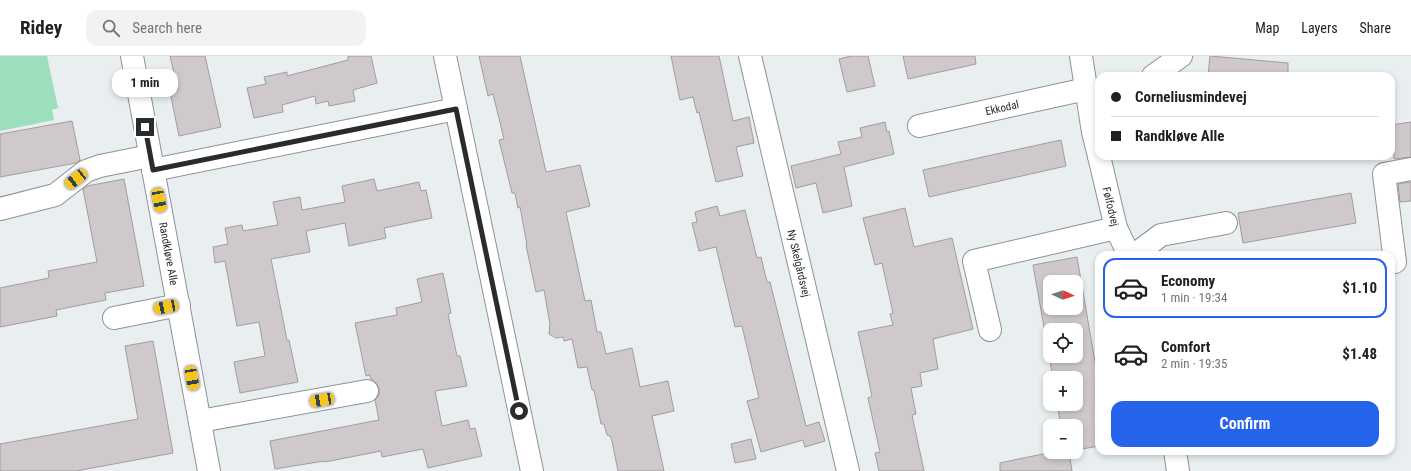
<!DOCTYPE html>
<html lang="en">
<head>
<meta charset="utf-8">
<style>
	:root { --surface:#fff; --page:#f2f2f2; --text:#202124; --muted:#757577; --line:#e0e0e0; --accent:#2563eb }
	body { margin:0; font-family:"Roboto Condensed",sans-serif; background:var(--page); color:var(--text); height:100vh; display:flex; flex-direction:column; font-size:15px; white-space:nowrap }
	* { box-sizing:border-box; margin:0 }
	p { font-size:13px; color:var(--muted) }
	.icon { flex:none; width:22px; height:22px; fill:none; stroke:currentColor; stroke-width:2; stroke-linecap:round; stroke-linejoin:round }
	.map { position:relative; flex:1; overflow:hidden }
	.details { position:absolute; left:1095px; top:195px; width:300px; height:204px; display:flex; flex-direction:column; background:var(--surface); border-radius:12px; box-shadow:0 2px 6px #0003 }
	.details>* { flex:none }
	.top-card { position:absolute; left:1095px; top:16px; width:300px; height:88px; border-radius:12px; box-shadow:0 2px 6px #0003; display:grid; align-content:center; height:88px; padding:0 16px; background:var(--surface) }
	.needle { width:26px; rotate:94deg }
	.buttons { position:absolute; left:1043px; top:219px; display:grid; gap:8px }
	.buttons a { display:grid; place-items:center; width:40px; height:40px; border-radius:8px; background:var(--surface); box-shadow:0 2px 6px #0003; font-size:20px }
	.end { position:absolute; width:18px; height:18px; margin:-9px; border:5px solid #292b2c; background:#fff; box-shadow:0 0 0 2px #fff }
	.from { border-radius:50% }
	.bubble { position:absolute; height:28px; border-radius:12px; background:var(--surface); box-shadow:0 2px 6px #0003; font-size:13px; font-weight:700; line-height:28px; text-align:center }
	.car { position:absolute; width:12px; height:24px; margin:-12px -6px; border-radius:5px; box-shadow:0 0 3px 1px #0007; background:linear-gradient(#f5c518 24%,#345 0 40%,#f5c518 0 76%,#345 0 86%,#f5c518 0) }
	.top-card b { display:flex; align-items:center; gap:14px; height:38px; font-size:15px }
	.top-card b+b { border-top:1px solid var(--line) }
	.top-card i { width:10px; height:10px; background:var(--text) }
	ul { padding:7px 0 0; list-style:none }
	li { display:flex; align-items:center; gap:12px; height:60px; margin:0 8px 6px; padding:0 8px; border:2px solid transparent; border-radius:12px }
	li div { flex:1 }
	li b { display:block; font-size:15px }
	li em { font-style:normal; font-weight:700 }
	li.on { border-color:var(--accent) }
	li>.icon { width:36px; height:36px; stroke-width:1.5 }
	.button { display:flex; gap:8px; margin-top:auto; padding:8px 16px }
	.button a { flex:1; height:46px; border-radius:12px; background:var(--accent); color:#fff; font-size:16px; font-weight:700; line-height:46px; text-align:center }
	header { display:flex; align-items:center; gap:24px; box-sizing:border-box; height:56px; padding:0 20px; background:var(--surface); border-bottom:1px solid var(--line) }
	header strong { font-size:19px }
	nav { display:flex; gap:22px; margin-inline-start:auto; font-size:14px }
	.search { width:280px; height:36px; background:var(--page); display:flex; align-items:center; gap:10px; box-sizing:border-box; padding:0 14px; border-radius:12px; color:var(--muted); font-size:15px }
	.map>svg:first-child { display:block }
	.green { fill:#9ddfbd }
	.building { fill:#cfc9cb; stroke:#a29c9e; fill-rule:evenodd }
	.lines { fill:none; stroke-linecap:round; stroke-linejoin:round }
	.minor-casing { stroke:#8e9296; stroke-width:24 }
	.minor { stroke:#fff; stroke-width:22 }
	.route { stroke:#292b2c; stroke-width:5 }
	.labels { text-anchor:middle; stroke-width:3.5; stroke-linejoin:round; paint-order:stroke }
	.street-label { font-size:11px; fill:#292b2c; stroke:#e9eef1 }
</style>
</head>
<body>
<header>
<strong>Ridey</strong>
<div class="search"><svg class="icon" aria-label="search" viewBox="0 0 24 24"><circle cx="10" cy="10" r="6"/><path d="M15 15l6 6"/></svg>Search here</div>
<nav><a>Map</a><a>Layers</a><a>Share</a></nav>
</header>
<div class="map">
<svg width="1411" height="415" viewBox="0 0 1411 415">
	<rect width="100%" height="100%" fill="#e9eef1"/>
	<path class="green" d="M0 0H47L58 52 52 54 54 64 0 75Z"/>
	<path class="building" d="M170 0H205L221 71 179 80 170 36 178 34Z
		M348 0H371L377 27 353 34 355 45 329 50 328 45 316 48 315 40 282 49 283 56 254 62 247 32 266 28 264 21 287 16V20L348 4Z
		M479 0H520L546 116 580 109 590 150 566 156 585 245 591 244 597 276H601L606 298 632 292 640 331 668 325 674 355 652 360 664 415H618L612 385 610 380 607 379 604 368H601L594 334H592L587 311 578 312 572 283 564 285 563 281 556 282 549 278 550 268 544 234 536 236 526 189H527L520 151 518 152 515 137H512L499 84 504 83 494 42 493 38 488 40Z
		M671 0H719L733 65 749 61 754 87 736 91 743 120 716 126 699 56 697 57 693 41 680 44Z
		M851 0H868L875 30 847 36 839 3Z
		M903 0H975L976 8 908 23Z
		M1210 0 1288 7V20H1208Z
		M72 65 80 104 76 107 0 121V78Z
		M885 66 887 76 889 75 894 98 844 111 852 150 823 157 816 127 796 132 791 110 841 98 838 86 862 81 860 72Z
		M1411 66V101L1394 103V98L1391 99V69Z
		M1061 84 1066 110 929 141 923 114Z
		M124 123 144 230 105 237 106 244 56 254 57 260 0 271V232L49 222 48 215 97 206 83 133 87 130Z
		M374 123 377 135 419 126 421 135 426 134 432 162 384 172 386 182 349 190 345 167 306 175 310 196 271 203 287 284H289L298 326 240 337 234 306 265 300 259 266 237 270 225 205 215 207 213 191 228 188 225 172 242 169 243 175 278 169 273 146 300 141 302 154 345 146 342 130Z
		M1411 126V145L1400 146 1398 128Z
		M1351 137 1356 167 1243 187 1238 157Z
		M717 150 720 160 745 154 757 202 761 201 767 226H770L806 370 819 366 825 385 805 391 803 384 761 396 747 345 759 342 742 270 735 271 716 191 699 195 692 167 697 166 695 156Z
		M905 152 914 191 952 182 973 273 933 283 938 313 920 317 922 330 911 332 916 358 912 359 924 415H879L875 397 880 396 868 342 872 340 858 276 893 269 890 258 893 257 882 207 875 209 863 162Z
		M1077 201 1099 329V390L1076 394V370H1061L1057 348H1076V322H1053L1033 209ZM1050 226H1076V252H1050ZM1050 274H1076V300H1050Z
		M443 217 451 257 448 258 457 300H460L467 330 435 335 442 370 468 364 470 373 475 372 482 400 428 412 423 393 382 401 381 395 325 406 324 405 275 413 270 385 379 364 375 344 379 339V332L376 327 371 323 370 319 366 320 355 267 397 259 396 252 422 246 417 223Z
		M153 285 173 397 76 415H0V388L138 363 125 290Z
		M751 383 756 403 735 407 731 388Z
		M1052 396H1069L1072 415H1000V407Z"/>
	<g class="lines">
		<g class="minor-casing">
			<g id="minor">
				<path id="s1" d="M132 0 209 415"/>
				<path d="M445 0 532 415"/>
				<path id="s2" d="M750 0 848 415"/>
				<path d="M1081 0 1093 76 1099 100"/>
				<path d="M1153 20 1181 0"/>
				<path id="s3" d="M919 70 1086 33"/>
				<path id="s4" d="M1099 100 1116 172 1129 199"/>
				<path d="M153 114 456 53"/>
				<path d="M0 153 55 139 86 115 100 110 150 100"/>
				<path d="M1134 199 1161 179 1226 167"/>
				<path d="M1395 206 1384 118 1411 113"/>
				<path d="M114 262 179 249"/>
				<path d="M990 274 974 205 1116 172"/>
				<path d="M200 365 367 335"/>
				<path d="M1175 395 1178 415"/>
			</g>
		</g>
		<use href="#minor" class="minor"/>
	</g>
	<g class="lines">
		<path class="route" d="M145 71 153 114 456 53 519 355"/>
	</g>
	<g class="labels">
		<g class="street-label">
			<text dy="4" stroke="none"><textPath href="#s3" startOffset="85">Ekkodal</textPath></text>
			<text dy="4" stroke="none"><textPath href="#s4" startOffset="52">Følfodvej</textPath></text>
			<text dy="4" stroke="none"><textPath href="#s1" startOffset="201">Randkløve Alle</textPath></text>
			<text dy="4" stroke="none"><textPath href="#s2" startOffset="213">Ny Skelgårdsvej</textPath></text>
		</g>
	</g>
</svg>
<div class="buttons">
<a><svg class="needle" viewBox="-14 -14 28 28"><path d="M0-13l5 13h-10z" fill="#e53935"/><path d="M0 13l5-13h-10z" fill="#757577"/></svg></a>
<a><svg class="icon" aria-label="locate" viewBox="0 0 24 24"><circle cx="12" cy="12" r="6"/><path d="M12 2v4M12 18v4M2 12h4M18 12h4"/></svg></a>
<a>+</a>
<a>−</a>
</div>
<i class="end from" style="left:519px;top:355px"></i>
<i class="end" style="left:145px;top:71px"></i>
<div class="bubble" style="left:112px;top:13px;width:66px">1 min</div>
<i class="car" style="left:76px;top:123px;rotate:232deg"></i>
<i class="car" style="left:159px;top:144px;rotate:169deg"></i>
<i class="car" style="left:166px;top:251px;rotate:259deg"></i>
<i class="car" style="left:192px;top:322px;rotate:170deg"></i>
<i class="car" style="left:322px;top:344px;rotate:260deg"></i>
<div class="top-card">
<b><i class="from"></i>Corneliusmindevej</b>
<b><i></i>Randkløve Alle</b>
</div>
<section class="details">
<ul>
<li class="on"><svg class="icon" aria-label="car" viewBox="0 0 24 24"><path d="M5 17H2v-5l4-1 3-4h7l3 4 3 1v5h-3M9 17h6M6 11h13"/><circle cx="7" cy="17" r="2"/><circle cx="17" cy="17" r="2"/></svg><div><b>Economy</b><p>1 min · 19:34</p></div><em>$1.10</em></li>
<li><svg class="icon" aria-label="car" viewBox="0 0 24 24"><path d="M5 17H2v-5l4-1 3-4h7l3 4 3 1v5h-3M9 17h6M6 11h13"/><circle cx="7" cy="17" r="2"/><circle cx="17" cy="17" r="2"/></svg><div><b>Comfort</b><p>2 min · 19:35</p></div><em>$1.48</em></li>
</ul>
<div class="button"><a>Confirm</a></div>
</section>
</div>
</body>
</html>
